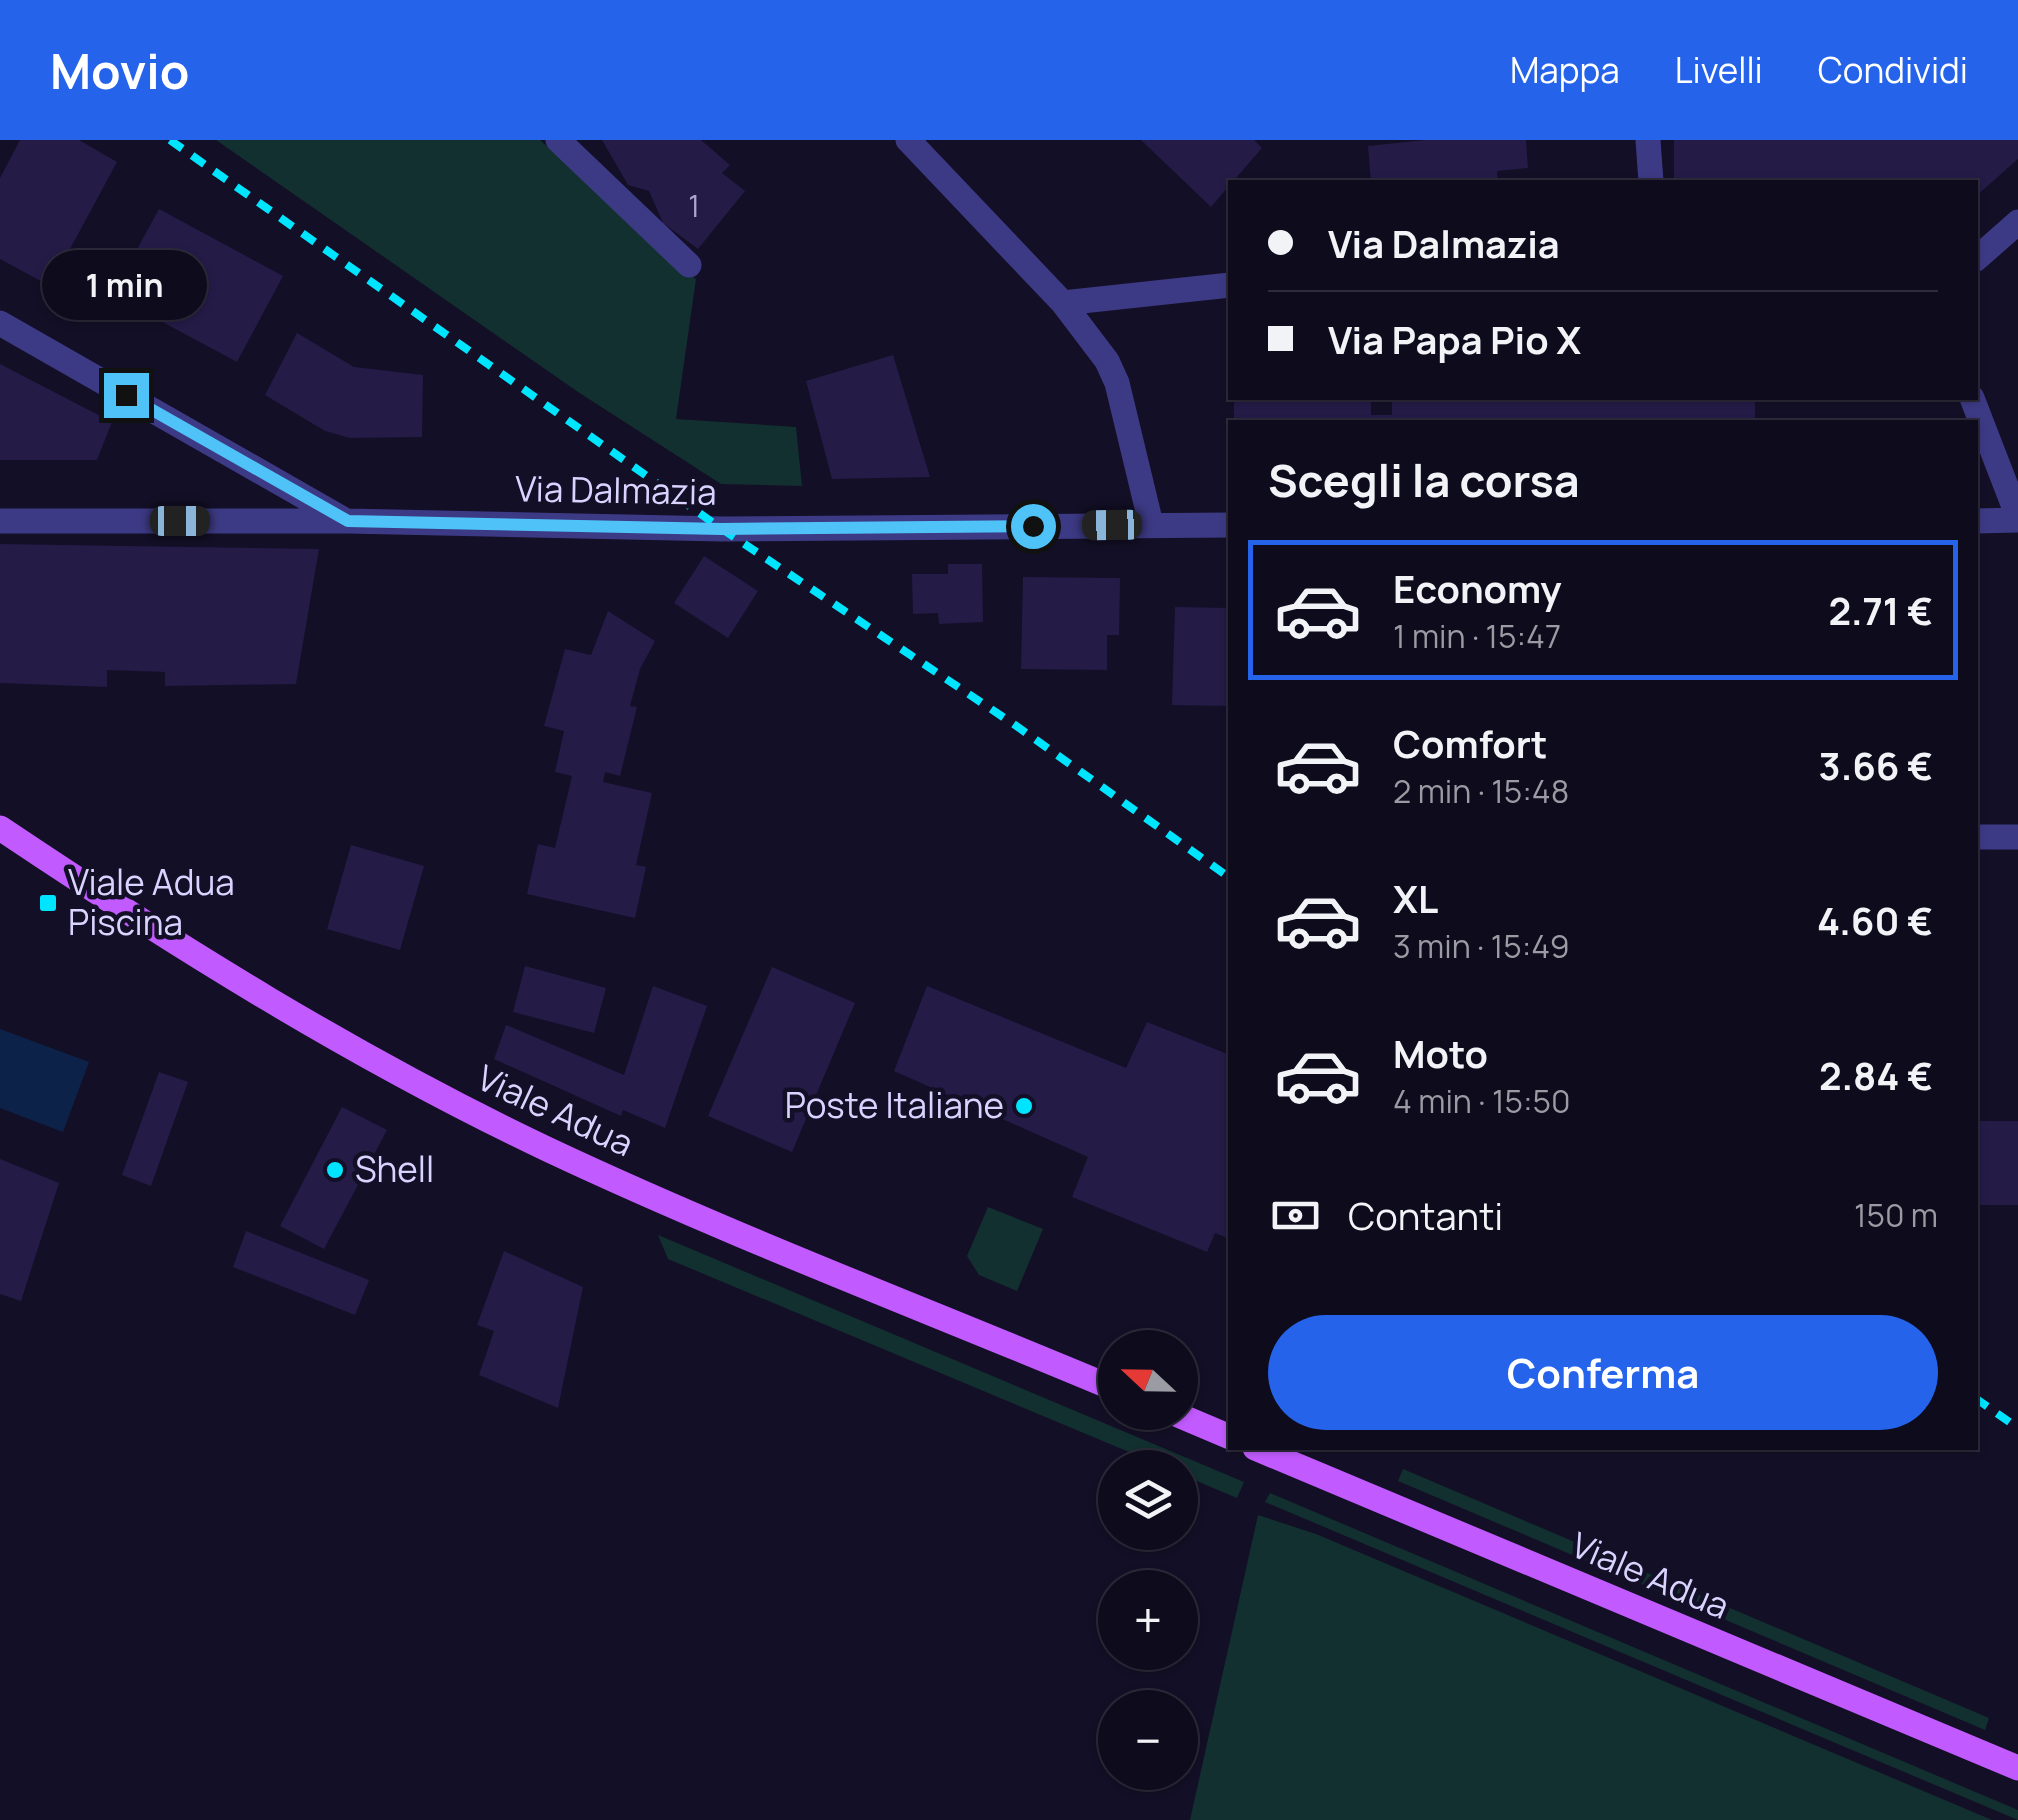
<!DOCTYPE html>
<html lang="it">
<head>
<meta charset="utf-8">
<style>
	:root { --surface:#0e0b1c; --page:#171425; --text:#f1f3f6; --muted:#9b9ba3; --line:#2e2b3b; --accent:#2563eb }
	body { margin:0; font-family:Manrope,sans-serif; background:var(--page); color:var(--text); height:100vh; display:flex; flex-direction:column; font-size:38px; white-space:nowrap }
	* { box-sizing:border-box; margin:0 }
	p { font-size:32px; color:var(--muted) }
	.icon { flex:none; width:55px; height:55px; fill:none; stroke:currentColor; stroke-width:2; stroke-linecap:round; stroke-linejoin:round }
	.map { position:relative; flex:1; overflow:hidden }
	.panel { position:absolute; left:1228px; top:280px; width:750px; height:1030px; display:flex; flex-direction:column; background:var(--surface); border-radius:0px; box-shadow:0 2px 8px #0004,0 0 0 2px var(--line) }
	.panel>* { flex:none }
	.top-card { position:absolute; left:1228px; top:40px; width:750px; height:220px; border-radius:0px; box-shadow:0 2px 8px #0004,0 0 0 2px var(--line); display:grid; align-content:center; height:220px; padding:0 40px; background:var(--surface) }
	.needle { width:65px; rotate:292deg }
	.buttons { position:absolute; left:1098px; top:1190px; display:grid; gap:20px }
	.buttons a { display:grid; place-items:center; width:100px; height:100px; border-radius:50%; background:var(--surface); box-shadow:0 2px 8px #0004,0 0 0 2px var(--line); font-size:50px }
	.end { position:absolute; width:45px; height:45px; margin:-22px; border:12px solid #4fc3f7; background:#111; box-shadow:0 0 0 5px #111 }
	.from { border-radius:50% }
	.bubble { position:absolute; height:70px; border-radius:35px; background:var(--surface); box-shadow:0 2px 8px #0004,0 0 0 2px var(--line); font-size:32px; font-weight:700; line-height:70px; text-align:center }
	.car { position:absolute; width:30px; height:60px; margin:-30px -15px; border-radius:12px; box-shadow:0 0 8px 2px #0007; background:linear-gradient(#222 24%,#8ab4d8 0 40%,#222 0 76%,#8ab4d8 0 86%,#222 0) }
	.top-card b { display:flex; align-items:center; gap:35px; height:95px; font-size:38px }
	.top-card b+b { border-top:2px solid var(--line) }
	.top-card i { width:25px; height:25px; background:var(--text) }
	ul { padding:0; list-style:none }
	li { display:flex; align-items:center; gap:30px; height:140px; margin:0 20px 15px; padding:0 20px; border:5px solid transparent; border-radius:0px }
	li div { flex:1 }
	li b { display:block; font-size:38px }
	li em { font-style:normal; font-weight:700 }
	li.active { border-color:var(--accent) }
	li>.icon { width:90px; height:90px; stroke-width:1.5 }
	h2 { padding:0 40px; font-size:45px; line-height:120px }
	.pay { display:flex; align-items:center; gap:25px; height:110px; padding:0 40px; font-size:38px }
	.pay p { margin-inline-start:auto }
	.cta { display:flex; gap:20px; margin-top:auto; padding:20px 40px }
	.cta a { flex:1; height:115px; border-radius:60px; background:var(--accent); color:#fff; font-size:40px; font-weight:700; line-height:115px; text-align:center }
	header { display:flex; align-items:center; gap:60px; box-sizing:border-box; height:140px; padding:0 50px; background:var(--accent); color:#fff }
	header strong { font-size:48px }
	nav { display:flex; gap:55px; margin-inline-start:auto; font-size:35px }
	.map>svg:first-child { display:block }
	.green { fill:#12302f }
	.water { fill:#0c2248 }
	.building { fill:#241b47 }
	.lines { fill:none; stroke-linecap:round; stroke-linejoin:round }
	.minor { stroke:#3d3a85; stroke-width:25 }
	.major { stroke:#c25bff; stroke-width:25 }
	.rail { stroke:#00e5ff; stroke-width:8; stroke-dasharray:15 12; stroke-linecap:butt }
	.route { stroke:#4fc3f7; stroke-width:12 }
	.poi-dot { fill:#00e5ff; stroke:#130f26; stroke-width:4 }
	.labels { text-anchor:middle; stroke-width:9; stroke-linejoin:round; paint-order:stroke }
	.number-label { font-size:30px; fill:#aca6d1 }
	.street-label { font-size:35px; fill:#d9d4ff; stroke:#130f26 }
	.poi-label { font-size:35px; fill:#d9d4ff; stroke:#130f26; text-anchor:start }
</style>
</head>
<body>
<header>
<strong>Movio</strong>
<nav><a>Mappa</a><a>Livelli</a><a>Condividi</a></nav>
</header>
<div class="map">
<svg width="2018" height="1680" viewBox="0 0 2018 1680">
	<rect width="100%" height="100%" fill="#130f26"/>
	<path class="green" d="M216 0H540L696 139 676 279 796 287 802 346 721 344 578 252Z
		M988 1067 1043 1089 1017 1151 979 1135 967 1116Z
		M658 1095 1244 1342 1237 1358 1180 1334V1328L1165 1327 668 1119Z
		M1403 1329 1989 1578 1985 1590 1398 1341Z
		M1270 1353 2018 1670V1680L1265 1362Z
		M1258 1375 1316 1394 1992 1680H1190Z"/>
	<path class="water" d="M0 889 89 922 63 992 0 968Z"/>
	<path class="building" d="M20 0H79L117 22 50 146 0 119V38Z
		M602 0H701L730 25 722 33 745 51 698 109 663 83 649 51 628 45Z
		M1141 0H1254L1262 8 1211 67Z
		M1425 0H1526L1528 28 1497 31 1498 42H1371L1368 6Z
		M1674 0H2018V19L1975 57V42H1674Z
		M159 69 283 136 237 222 112 155Z
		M297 193 354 227 423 235 422 297 350 298 325 291 265 255Z
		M893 215 930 337 832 339 806 241Z
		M0 224 112 282 97 320H0Z
		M1371 258V275H1392V258H1755V282H1234V259Z
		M0 404 319 409 296 544 165 546V532L107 530V547L0 543Z
		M704 416 758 451 728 498 674 463Z
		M948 424H982L983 482 939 484 938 473 913 474 912 434H948Z
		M1023 437 1120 438 1119 495H1107V530L1021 529Z
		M1175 467 1230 468V566L1172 565Z
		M608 471 655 501 640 529 630 566 637 567 620 636 605 632 603 642 652 653 636 725 646 727 635 778 527 754 538 704 555 708 572 636 555 632 564 591 544 586 565 509 591 515Z
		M351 705 424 726 400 810 327 789Z
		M525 826 606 848 594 893 513 872Z
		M772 827 855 863 792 1012 708 976Z
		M653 846 707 866 665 988 623 970 621 976 494 919 506 885 624 935Z
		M927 846 1126 928 1147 882 1230 915V1099L1215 1093 1207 1112 1072 1057 1088 1017 894 931Z
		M159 932 188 942 151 1046 122 1035Z
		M342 967 387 990 324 1109 280 1086Z
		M1975 981H2018V1065H1975Z
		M0 1019 59 1043 21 1161 0 1154Z
		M246 1091 369 1140 355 1175 233 1127Z
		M504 1111 583 1147 558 1268 479 1235 494 1191 477 1185Z"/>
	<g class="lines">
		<path class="minor" d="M558 0 689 125
			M908 0 1063 163 1230 145
			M1648 0 1651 42
			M1975 120 2018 82
			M1063 163 1107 221 1117 243 1151 384
			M0 183 343 379
			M1972 258 2018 377
			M0 381H348L722 389 1230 385
			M1975 381 2018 380
			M1975 697H2018"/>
		<path class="major" d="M0 688C176 806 357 919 549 1010 734 1097 927 1170 1115 1249
			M1171 1272 1230 1297
			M1255 1308 2018 1628"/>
		<path class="rail" d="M170 0 722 389 1015 585 1230 738
			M1975 1258 2018 1288"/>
	</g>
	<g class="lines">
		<path class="route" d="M126 255 348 381 722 389 1033 386"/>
	</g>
	<g class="poi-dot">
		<rect x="38" y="753" width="20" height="20" rx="5"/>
		<circle cx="1024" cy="966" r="10"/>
		<circle cx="335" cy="1030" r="10"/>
	</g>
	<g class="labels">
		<g class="number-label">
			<text x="694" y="77">1</text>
		</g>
		<g class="street-label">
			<text transform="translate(616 351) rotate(1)" y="12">Via Dalmazia</text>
			<text transform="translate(555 971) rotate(25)" y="12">Viale Adua</text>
			<text transform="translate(1650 1436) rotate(23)" y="12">Viale Adua</text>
		</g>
		<g class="poi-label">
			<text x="68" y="755">Viale Adua<tspan x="68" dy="40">Piscina</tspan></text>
			<text x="1004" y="978" text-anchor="end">Poste Italiane</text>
			<text x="355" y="1042">Shell</text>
		</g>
	</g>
</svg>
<div class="buttons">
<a><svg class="needle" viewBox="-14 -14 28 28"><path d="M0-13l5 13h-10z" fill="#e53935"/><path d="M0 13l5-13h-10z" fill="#9b9ba3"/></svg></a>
<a><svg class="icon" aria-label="layers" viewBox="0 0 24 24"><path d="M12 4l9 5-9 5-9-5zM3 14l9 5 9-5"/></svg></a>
<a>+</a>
<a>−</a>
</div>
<i class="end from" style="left:1033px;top:386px"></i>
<i class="end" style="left:126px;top:255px"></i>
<div class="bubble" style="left:42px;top:110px;width:165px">1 min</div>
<i class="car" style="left:180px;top:381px;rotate:90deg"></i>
<i class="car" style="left:1112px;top:385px;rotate:269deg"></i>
<div class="top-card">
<b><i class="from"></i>Via Dalmazia</b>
<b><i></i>Via Papa Pio X</b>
</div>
<section class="panel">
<h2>Scegli la corsa</h2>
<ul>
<li class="active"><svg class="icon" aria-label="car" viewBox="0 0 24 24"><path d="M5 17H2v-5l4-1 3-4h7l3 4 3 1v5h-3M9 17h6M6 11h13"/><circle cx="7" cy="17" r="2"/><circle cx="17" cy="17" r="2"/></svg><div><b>Economy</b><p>1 min · 15:47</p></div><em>2.71 €</em></li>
<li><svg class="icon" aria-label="car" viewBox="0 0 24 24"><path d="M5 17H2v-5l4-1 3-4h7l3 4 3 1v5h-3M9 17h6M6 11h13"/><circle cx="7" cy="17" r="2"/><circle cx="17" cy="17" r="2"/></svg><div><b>Comfort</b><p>2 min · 15:48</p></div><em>3.66 €</em></li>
<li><svg class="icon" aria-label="car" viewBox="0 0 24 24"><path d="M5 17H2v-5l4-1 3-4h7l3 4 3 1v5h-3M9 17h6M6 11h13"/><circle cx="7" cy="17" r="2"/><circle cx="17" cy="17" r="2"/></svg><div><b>XL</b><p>3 min · 15:49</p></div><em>4.60 €</em></li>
<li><svg class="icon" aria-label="car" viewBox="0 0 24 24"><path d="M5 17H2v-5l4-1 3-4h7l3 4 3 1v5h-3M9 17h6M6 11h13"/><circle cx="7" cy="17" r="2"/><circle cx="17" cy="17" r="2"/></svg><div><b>Moto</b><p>4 min · 15:50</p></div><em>2.84 €</em></li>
</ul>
<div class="pay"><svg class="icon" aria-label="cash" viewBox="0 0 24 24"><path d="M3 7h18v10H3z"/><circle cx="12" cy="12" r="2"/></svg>Contanti<p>150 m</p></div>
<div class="cta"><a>Conferma</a></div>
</section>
</div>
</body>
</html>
